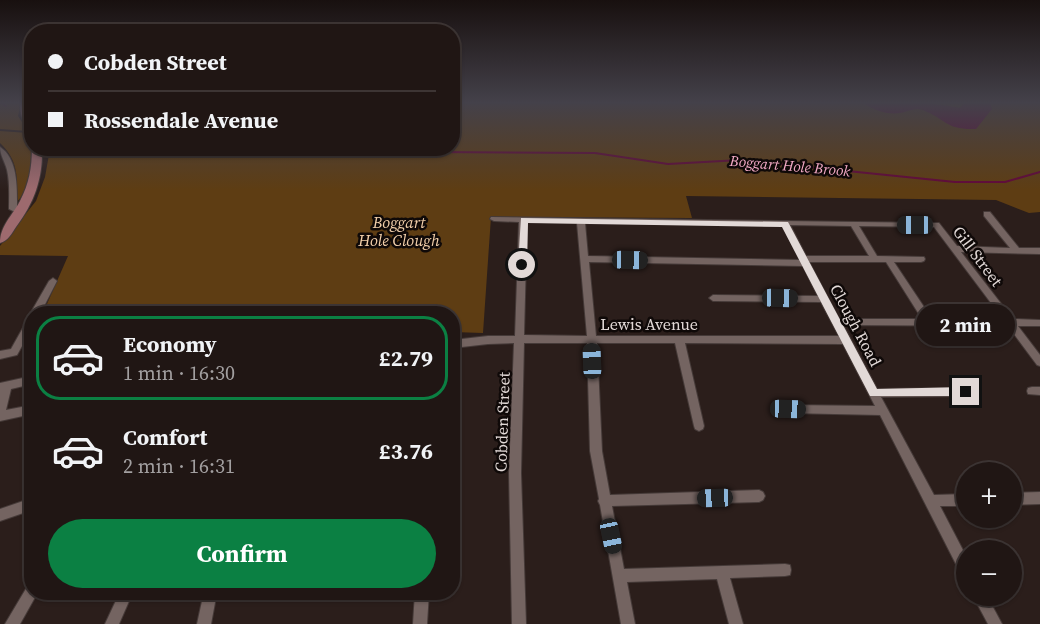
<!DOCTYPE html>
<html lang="en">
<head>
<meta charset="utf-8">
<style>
	:root { --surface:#201614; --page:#2d2322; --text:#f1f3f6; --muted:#a29fa0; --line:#3d3534; --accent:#0b8043 }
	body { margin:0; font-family:"Source Serif 4",serif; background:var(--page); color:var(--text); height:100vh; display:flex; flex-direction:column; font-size:22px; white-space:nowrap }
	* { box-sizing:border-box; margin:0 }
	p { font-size:20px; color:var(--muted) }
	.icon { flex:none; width:33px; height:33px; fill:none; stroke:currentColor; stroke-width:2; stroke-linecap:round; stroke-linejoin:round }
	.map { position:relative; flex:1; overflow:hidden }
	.sheet { position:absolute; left:24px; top:306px; width:436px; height:294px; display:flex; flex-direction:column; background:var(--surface); border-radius:24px; box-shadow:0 2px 4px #0004,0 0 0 2px var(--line) }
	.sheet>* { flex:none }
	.guide { position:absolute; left:24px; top:24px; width:436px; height:132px; border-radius:24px; box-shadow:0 2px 4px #0004,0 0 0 2px var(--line); display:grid; align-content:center; height:132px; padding:0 24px; background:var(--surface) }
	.controls { position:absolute; left:956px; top:462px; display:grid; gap:12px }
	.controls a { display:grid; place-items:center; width:66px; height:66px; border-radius:50%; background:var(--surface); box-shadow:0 2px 4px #0004,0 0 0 2px var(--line); font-size:30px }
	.end { position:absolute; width:27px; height:27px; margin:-14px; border:8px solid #e2d9d7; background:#111; box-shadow:0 0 0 3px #111 }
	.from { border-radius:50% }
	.bubble { position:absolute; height:42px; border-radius:21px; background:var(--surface); box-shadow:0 2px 4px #0004,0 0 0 2px var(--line); font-size:20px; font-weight:700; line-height:42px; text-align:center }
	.car { position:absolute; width:18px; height:36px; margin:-18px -9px; border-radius:8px; box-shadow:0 0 4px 2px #0007; background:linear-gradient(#222 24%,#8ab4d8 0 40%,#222 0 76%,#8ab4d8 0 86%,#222 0) }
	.guide b { display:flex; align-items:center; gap:21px; height:57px; font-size:22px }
	.guide b+b { border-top:2px solid var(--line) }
	.guide i { width:15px; height:15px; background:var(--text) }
	ul { padding:10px 0 0; list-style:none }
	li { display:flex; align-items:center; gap:18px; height:84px; margin:0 12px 9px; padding:0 12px; border:3px solid transparent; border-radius:24px }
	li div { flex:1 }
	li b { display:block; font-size:22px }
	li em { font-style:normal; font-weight:700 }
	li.current { border-color:var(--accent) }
	li>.icon { width:54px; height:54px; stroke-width:1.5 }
	.cta { display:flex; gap:12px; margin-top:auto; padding:12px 24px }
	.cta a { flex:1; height:69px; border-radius:36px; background:var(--accent); color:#fff; font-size:24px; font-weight:700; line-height:69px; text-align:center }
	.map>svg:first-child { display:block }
	.green { fill:#5e3d13 }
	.water { fill:#620939 }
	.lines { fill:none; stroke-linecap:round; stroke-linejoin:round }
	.stream { stroke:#620939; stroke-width:2 }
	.street-casing { stroke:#453a38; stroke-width:2 }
	.primary-casing { stroke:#453a38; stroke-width:2 }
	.street { fill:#746461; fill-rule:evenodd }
	.primary { fill:#9d6a6e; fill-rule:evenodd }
	.route { fill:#e2d9d7 }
	.labels { text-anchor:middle; stroke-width:5; stroke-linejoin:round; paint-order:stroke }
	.far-water-label { font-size:15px; font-style:italic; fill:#f2a9c5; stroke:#0f0908 }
	.park-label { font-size:16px; font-style:italic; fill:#f3d0ab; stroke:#0f0908 }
	.street-label { font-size:16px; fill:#e2d9d7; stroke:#0f0908 }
</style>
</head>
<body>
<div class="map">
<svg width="1040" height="624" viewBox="0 0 1040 624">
	<rect width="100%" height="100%" fill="#2b1e1b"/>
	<path class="green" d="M0 103H21L18 116 28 131 0 129Z
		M453 103H1040V212L1029 213 996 200 686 196 692 218 491 217 483 333 453 332V314L43 313 68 256 0 255V246L36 201 45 177 50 149 453 148Z
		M0 131 28 133C34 151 31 188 17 202 17 177 19 161 0 143Z"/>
	<path class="water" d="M864 103H930L960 108 964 103H990L992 109 976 129C945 130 946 119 923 110 914 107 908 112 900 113 888 115 873 110 864 103Z"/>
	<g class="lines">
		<path class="stream" d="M2 103 6 106
			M398 148 414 150
			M431 152 595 153 668 164 740 160 955 182H1005L1040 172"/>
		<g class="street-casing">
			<path id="street" d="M0 147C18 159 17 187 17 207H26V211H13L9 209C9 196 10 183 7 170 5 162 0 155 0 147Z
				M984 212H990L1019 248H1040V254L961 252 1013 319 1040 320V326H1018L1040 355V366L1037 365 1008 326 843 325 877 389 966 388 970 389 971 392 970 395 966 396 881 397 934 495 966 494V506H940L966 556V575L961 574 880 415 788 413 784 412 783 409 784 406 788 405 875 406 843 344 685 343 704 426 703 429 699 431 695 429 694 426 675 343H597L602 451 610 495 759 490 763 492 765 496 763 500 759 502 612 506 624 569 785 564 790 565 791 570 790 575 785 576 730 578 743 624H729L717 579 627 582 635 624H621L600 505 598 501 599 499 590 451 587 343H524L521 473 526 624H512L509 473 514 343 488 344 453 348V340L488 336H515L519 222 494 221 490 219 491 217 936 223H939L957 246 1010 248 984 216ZM527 222 577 223 587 336 524 335ZM585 223 782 225 800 260 588 256ZM790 225 851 226 869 256H806ZM859 226 934 227 1003 319H932L894 262H921L924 261 925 259 924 257 877 256ZM589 262 803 266 818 296 713 295 709 298 713 301 821 302 839 336H596ZM809 262H886L922 319H839Z
				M53 278 57 281 40 314H32V328L17 355 0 359V351L11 349 29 317 31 316 30 314 49 281Z
				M32 376V384L11 389 6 410 32 405V414L0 421V383Z
				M1032 387H1040V395L1028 394 1027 391 1028 388Z
				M1040 492V504L1011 505V493Z
				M32 498V510L0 521V509Z
				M32 586V592H38L20 624H5L27 587Z
				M120 592H133L119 624H105Z
				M204 592H217L211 624H197Z
				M415 592H429L427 624H413Z
				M973 596H987L1002 624H988Z"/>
		</g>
		<g class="primary-casing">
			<path id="primary" d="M20 103H30L32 132C23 128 20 112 20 103Z
				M32 148H42C43 179 34 203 16 227 12 233 8 241 0 243 0 226 12 216 20 201 29 184 32 167 32 148Z"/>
		</g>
		<use href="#street" class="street"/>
		<use href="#primary" class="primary"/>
	</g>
	<linearGradient id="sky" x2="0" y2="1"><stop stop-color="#18100f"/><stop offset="0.54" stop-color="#44414a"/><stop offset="1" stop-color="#44414a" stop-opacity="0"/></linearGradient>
	<rect width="1040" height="190" fill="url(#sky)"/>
	<path class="route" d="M521 218 788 222 877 389 966 387 972 392 966 396H870L782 227 528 223 527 265 522 268 518 265Z"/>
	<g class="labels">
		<g class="far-water-label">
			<text transform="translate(790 166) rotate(5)" y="5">Boggart Hole Brook</text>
		</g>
		<g class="park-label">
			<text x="399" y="228">Boggart<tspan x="399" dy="18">Hole Clough</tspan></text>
		</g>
		<g class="street-label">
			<text transform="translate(978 256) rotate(53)" y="6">Gill Street</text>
			<text x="649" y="330">Lewis Avenue</text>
			<text transform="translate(856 325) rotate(62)" y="6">Clough Road</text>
			<text transform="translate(502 422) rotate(-88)" y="6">Cobden Street</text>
		</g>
	</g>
</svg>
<div class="controls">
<a>+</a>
<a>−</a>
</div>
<i class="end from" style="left:522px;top:265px"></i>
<i class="end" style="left:966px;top:392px"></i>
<div class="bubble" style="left:916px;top:304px;width:99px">2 min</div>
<i class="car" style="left:915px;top:225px;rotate:270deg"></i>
<i class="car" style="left:630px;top:260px;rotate:91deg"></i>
<i class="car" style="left:780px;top:298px;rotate:91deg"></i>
<i class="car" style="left:592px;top:361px;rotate:358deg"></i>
<i class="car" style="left:788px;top:409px;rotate:92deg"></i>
<i class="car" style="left:715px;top:498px;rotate:268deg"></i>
<i class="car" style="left:611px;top:536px;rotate:168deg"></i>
<div class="guide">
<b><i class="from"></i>Cobden Street</b>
<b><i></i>Rossendale Avenue</b>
</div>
<section class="sheet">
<ul>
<li class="current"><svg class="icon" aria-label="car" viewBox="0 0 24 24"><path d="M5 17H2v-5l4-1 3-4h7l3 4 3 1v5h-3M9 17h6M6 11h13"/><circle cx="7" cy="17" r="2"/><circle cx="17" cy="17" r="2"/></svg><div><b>Economy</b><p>1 min · 16:30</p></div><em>£2.79</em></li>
<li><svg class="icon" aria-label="car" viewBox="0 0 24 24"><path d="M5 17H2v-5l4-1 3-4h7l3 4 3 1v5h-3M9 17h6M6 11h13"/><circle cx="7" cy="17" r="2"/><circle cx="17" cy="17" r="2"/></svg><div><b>Comfort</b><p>2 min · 16:31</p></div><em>£3.76</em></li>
</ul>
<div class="cta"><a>Confirm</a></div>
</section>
</div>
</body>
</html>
